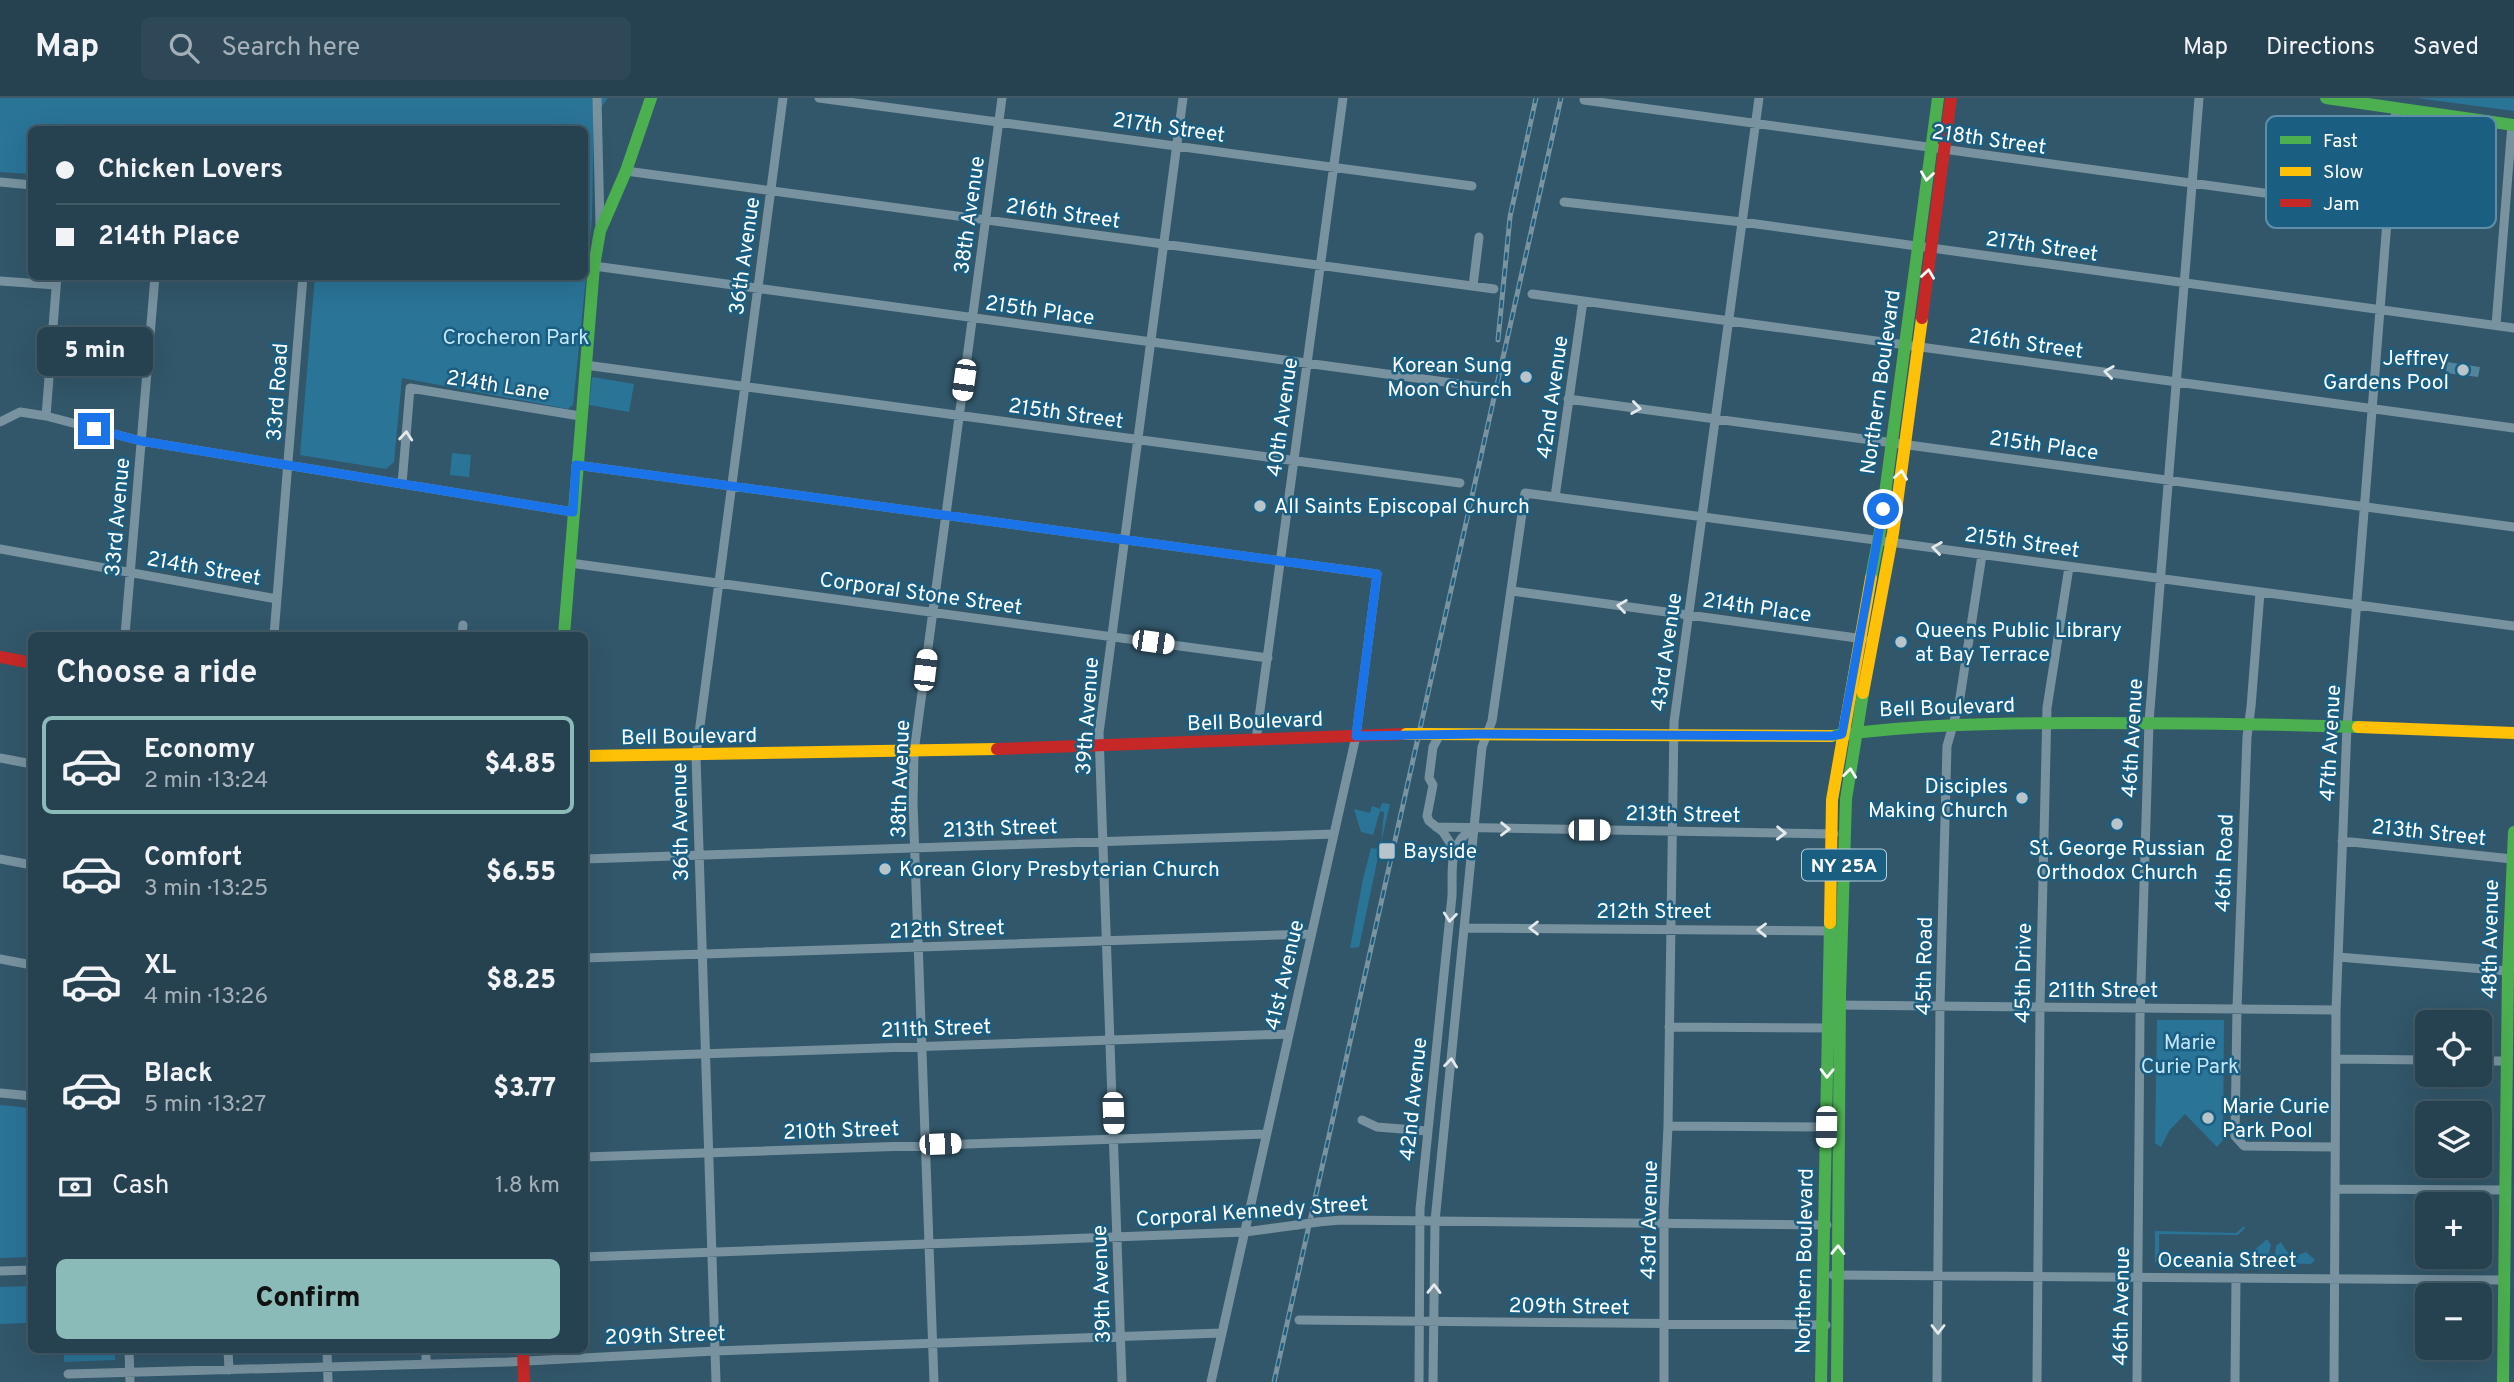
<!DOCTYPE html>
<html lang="en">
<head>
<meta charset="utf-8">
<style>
	:root { --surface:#264150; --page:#2e4857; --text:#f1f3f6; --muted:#a4afb7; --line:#425a67; --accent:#8bbbb9 }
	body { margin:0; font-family:Overpass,sans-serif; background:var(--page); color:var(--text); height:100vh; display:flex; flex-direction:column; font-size:26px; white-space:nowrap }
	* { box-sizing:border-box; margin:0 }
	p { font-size:23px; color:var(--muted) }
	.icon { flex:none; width:38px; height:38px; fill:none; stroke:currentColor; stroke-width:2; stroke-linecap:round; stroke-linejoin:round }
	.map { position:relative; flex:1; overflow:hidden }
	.panel { position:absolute; left:28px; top:534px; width:560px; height:721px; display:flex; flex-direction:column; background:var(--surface); border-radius:10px; box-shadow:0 7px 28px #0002,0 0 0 2px var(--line) }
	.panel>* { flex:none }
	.banner { position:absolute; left:28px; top:28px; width:560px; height:154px; border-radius:10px; box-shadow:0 7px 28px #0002,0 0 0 2px var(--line); display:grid; align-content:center; height:154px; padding:0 28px; background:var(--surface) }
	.fabs { position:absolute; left:2415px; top:912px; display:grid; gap:14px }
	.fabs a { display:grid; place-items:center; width:77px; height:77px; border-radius:10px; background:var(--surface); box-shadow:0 7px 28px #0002,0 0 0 2px var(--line); font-size:35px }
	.end { position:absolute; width:32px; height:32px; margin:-16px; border:9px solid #1a73e8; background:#fff; box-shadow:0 0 0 4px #fff }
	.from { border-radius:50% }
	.bubble { position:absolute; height:49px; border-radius:10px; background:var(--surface); box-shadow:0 7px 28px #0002,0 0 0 2px var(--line); font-size:23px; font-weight:800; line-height:49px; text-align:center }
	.car { position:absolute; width:21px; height:42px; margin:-21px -10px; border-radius:9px; box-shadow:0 0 5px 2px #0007; background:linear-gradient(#fff 24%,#345 0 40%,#fff 0 76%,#345 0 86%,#fff 0) }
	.banner b { display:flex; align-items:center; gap:24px; height:66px; font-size:26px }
	.banner b+b { border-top:2px solid var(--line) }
	.banner i { width:18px; height:18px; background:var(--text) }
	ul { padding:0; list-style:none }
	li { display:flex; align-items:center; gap:21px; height:98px; margin:0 14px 10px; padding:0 14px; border:4px solid transparent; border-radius:10px }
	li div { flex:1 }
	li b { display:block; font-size:26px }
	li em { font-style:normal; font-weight:800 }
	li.current { border-color:var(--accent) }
	li>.icon { width:63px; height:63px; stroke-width:1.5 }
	h2 { padding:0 28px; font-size:32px; line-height:84px }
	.pay { display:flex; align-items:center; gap:18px; height:77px; padding:0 28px; font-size:26px }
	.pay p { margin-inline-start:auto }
	.primary-button { display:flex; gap:14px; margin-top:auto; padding:14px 28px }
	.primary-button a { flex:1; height:80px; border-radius:10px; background:var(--accent); color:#111; font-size:28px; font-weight:800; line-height:80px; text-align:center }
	header { display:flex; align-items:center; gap:42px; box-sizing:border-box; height:98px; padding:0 35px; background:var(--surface); border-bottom:2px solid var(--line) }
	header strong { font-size:33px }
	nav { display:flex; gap:38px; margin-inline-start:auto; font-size:24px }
	.search { width:490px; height:63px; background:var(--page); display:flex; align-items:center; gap:18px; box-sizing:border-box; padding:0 24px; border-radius:10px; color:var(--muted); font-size:26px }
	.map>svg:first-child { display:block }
	.green { fill:#2a7498 }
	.water { fill:#53849d }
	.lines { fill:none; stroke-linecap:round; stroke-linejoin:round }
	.street { stroke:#7892a0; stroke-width:9 }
	.fast { stroke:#4caf50; stroke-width:12 }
	.slow { stroke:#ffc107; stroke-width:12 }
	.jam { stroke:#c62828; stroke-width:12 }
	.rail-casing { stroke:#7993a0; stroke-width:5 }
	.rail { stroke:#1a5e82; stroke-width:2.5; stroke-dasharray:8; stroke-linecap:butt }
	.street-bridge { stroke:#7892a0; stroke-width:9 }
	.slow-bridge { stroke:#ffc107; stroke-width:12 }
	.oneway { stroke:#f6fbf6 }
	.oneway2 { stroke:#e4e9ec }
	.route { stroke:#1a73e8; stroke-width:9 }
	.poi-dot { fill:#b7c4cb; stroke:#1a5e82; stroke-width:2.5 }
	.labels { text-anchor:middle; stroke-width:5; stroke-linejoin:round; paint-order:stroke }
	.shield { fill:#1a5e82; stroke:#bacfda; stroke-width:2 }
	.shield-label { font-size:19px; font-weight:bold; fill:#fff }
	.street-label { font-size:21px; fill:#fff; stroke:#1a5e82 }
	.park-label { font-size:21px; fill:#c3e7f8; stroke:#1a5e82 }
	.poi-label { font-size:21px; fill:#fff; stroke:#1a5e82; text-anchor:start }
	.key { fill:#1a5e82; stroke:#5f8ea8; stroke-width:2 }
	.key-label { font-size:19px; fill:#fff }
</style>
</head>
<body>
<header>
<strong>Map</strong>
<div class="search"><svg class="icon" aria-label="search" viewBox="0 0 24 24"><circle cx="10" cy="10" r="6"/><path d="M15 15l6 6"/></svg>Search here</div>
<nav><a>Map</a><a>Directions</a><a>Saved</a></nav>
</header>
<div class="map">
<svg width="2514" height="1284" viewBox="0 0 2514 1284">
	<rect width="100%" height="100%" fill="#32576a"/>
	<path class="green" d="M0 0H608L594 19 592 121 573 307 568 311 402 280 394 364 386 371 300 357 315 179 584 178V32H32L31 76 0 74Z
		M2417 0H2514V13Z
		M592 279 634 286 629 314 589 307Z
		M452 355 471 357 469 379 450 377Z
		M1382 705 1390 706 1381 745 1384 714 1380 713 1373 737 1361 734 1354 711 1370 715 1372 708 1380 711Z
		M1371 750 1378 751 1377 764 1359 849 1350 850 1363 781Z
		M2157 922H2224L2223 1042 2217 1049 2185 1016 2169 1033 2161 1049 2155 1045Z
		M0 1007 31 1010V1159L0 1160Z
		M2244 1128 2245 1130 2238 1137 2159 1136V1159H2199V1165L2155 1164V1133L2236 1135Z
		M2267 1141 2271 1147 2266 1165H2245V1160Z
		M2281 1144 2291 1160 2306 1154 2315 1162 2311 1166 2274 1165 2276 1148Z
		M31 1188V1196L26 1197V1225L0 1226V1189Z
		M64 1251H115V1262L64 1264Z"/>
	<path class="water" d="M2447 264 2480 269 2478 279 2446 275Z"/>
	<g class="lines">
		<path class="street" d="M597 0 600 128
			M819 0 1472 88
			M1584 2 2388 112
			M626 73 1494 191
			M0 84 32 87
			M1564 104 1742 124 2514 230
			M594 168 1482 289
			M0 183 56 187
			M1473 188 1479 139
			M1532 196 2514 330
			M2496 227 2512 26
			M585 267 1460 385
			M1568 301 2514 429
			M46 318 57 178
			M0 324 20 314 46 318 141 343 573 414
			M576 367 1377 476 1356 638 1211 1284
			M402 386 410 290 580 318
			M1555 399 1583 203
			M0 451 277 501
			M570 465 1268 560
			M1512 493 1864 541
			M2260 494 2251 609 2247 639 2237 910 2235 1038 2244 1048 2334 1049
			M125 537 155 178
			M274 537 303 178
			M462 537 463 527
			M1440 636 1433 649 1429 680 1433 687 1427 718 1429 723 1443 734 1454 751
			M1256 642 1343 0
			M0 660 32 666
			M1436 729 1834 736
			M2342 743 2512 761
			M0 761 32 767
			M584 761 1334 736
			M1465 830 1834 833
			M2338 859 2508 873
			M584 860 1311 836
			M0 861 32 867
			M1837 907 2336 912
			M1669 929 1832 930
			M584 960 1289 936
			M2337 961 2427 962
			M2480 963H2508
			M0 995 32 998
			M1362 1022 1377 1029 1427 1033
			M1668 1028 1831 1029
			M584 1059 1266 1036
			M2335 1091 2506 1092
			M1318 1124 1341 1122 1827 1127
			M584 1159 1245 1134 1297 1127
			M0 1173 32 1172
			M1833 1177 2503 1182
			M1299 1222 1826 1227
			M129 1251 130 1284
			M228 1251 229 1272
			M327 1251 328 1284
			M426 1251V1266
			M68 1276 507 1264 715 1253 1221 1235
			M716 1284 696 658 783 0
			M934 1284 913 705 914 654 1002 0
			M1122 1284 1099 635 1183 0
			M1419 1284 1420 1111 1452 798C1453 770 1447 747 1473 730
			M1433 1284 1435 1123 1482 649 1492 623 1525 395 2514 528
			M1664 1284V1112L1668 1028 1674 624 1759 0
			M1937 1284 1940 908 1947 648 1959 606 1982 457
			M2037 1284 2040 909 2047 610 2069 469
			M2137 1284 2140 918 2149 624 2199 0
			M2235 1284 2236 1180
			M2334 1284 2336 912 2347 628 2396 10"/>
		<path class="fast" d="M2326 0 2514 27
			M1871 480 1880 433 1938 0
			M564 537 594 168 600 133 626 73 651 0
			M1831 638C1916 626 2000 625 2086 625 2177 625 2267 626 2358 629
			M1821 1284 1830 825
			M1837 1284 1840 898 1846 701 1863 595
			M2503 1284 2508 873 2514 734"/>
		<path class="slow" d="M1863 595 1893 435 1922 220
			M2358 629 2514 635
			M1425 636 1831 638
			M584 658 997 651
			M1830 825 1832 702 1871 480"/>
		<path class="jam" d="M1922 220 1951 0
			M0 559 32 565
			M997 651 1406 636
			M523 1251 524 1284"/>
		<g class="rail-casing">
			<path id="rail" d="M1498 242 1510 119 1536 0
				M1274 1284 1561 0"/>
		</g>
		<use href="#rail" class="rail"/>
		<path class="street-bridge" d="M1297 1127 1318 1124"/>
		<path class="slow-bridge" d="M1406 636H1425"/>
	</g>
	<defs><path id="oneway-chevron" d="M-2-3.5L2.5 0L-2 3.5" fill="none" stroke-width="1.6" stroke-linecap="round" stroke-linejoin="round" transform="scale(1.75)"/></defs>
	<g class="oneway">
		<use href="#oneway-chevron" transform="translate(1927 78) rotate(98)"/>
		<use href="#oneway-chevron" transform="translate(1928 176) rotate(-82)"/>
		<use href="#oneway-chevron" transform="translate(1901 377) rotate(-82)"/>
		<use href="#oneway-chevron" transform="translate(1850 675) rotate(-83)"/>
		<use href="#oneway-chevron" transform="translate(1827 975) rotate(91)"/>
		<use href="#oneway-chevron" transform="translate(1838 1152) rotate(-89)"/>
	</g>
	<g class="oneway2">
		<use href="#oneway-chevron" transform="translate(2109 274) rotate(-172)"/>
		<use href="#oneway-chevron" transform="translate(1636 310) rotate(8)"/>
		<use href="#oneway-chevron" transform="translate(406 338) rotate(-85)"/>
		<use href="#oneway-chevron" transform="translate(1937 450) rotate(-172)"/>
		<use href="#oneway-chevron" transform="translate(1622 508) rotate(-172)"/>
		<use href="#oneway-chevron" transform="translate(1505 731) rotate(1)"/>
		<use href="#oneway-chevron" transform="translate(1781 735) rotate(1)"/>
		<use href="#oneway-chevron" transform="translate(1450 819) rotate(96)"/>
		<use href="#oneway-chevron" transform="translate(1534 830) rotate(-180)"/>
		<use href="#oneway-chevron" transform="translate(1762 832) rotate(-179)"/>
		<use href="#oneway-chevron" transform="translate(1451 965) rotate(-84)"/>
		<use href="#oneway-chevron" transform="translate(1434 1191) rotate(-89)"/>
		<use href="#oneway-chevron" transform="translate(1938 1231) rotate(90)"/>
	</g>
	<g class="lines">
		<path class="route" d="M94 331 141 343 573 414 576 367 1377 476 1356 638 1478 636 1832 638 1842 636 1883 411"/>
	</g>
	<g class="poi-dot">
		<circle cx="2463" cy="272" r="7"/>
		<circle cx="1526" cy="279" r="7"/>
		<circle cx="1260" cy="408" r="7"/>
		<circle cx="1901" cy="544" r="7"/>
		<circle cx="2022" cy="700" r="7"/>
		<circle cx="2117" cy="726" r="7"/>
		<rect x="1378" y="744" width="18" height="18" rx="3.5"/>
		<circle cx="885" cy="771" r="7"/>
		<circle cx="2208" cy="1020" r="7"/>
	</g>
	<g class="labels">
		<rect class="shield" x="1802" y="751.5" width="84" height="31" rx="5"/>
		<g class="shield-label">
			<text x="1844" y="774">NY 25A</text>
		</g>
		<g class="street-label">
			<text transform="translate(1169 29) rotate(8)" y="7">217th Street</text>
			<text transform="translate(1989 41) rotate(8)" y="7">218th Street</text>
			<text transform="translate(1063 115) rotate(8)" y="7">216th Street</text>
			<text transform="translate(969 117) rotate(-82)" y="7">38th Avenue</text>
			<text transform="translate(2042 148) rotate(8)" y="7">217th Street</text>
			<text transform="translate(744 158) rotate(-82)" y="7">36th Avenue</text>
			<text transform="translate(1040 212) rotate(8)" y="7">215th Place</text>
			<text transform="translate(2026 245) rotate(8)" y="7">216th Street</text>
			<text transform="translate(1880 284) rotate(-82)" y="7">Northern Boulevard</text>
			<text transform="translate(498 287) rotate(9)" y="7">214th Lane</text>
			<text transform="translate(277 294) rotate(-86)" y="7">33rd Road</text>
			<text transform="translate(1552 299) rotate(-82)" y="7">42nd Avenue</text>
			<text transform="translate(1066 315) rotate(8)" y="7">215th Street</text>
			<text transform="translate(1282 319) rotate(-82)" y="7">40th Avenue</text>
			<text transform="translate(2044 347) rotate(8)" y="7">215th Place</text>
			<text transform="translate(117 419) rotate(-85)" y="7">33rd Avenue</text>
			<text transform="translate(2022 444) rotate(8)" y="7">215th Street</text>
			<text transform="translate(204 470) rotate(10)" y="7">214th Street</text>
			<text transform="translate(921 495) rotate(8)" y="7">Corporal Stone Street</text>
			<text transform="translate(1757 509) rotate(8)" y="7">214th Place</text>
			<text transform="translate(1666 554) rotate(-82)" y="7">43rd Avenue</text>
			<text transform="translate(1947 609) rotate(-2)" y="7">Bell Boulevard</text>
			<text transform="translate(1087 618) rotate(-86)" y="7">39th Avenue</text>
			<text transform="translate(1255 623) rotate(-2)" y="7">Bell Boulevard</text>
			<text transform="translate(689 638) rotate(-1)" y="7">Bell Boulevard</text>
			<text transform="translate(2132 640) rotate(-87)" y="7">46th Avenue</text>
			<text transform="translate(2330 645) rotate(-87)" y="7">47th Avenue</text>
			<text transform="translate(900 681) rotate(-88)" y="7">38th Avenue</text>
			<text transform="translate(1683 716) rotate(1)" y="7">213th Street</text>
			<text transform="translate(680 724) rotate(-91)" y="7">36th Avenue</text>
			<text transform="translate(1000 730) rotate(-2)" y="7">213th Street</text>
			<text transform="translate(2429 734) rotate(6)" y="7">213th Street</text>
			<text transform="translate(2224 765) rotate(-88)" y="7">46th Road</text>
			<text x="1654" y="820">212th Street</text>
			<text transform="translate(947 831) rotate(-2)" y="7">212th Street</text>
			<text transform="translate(2490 841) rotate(-89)" y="7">48th Avenue</text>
			<text transform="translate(1924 868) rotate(-89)" y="7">45th Road</text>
			<text transform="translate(2023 875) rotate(-89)" y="7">45th Drive</text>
			<text transform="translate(1284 877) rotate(-77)" y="7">41st Avenue</text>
			<text x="2103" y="899">211th Street</text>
			<text transform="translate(936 930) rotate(-2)" y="7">211th Street</text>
			<text transform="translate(1413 1001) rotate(-84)" y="7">42nd Avenue</text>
			<text transform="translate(841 1032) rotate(-2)" y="7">210th Street</text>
			<text transform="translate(1252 1113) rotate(-4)" y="7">Corporal Kennedy Street</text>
			<text transform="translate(1649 1122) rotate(-89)" y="7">43rd Avenue</text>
			<text x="2227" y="1169">Oceania Street</text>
			<text transform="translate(1804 1163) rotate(-89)" y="7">Northern Boulevard</text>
			<text transform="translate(1101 1186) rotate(-92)" y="7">39th Avenue</text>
			<text transform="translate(1569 1208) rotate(1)" y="7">209th Street</text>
			<text transform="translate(2121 1208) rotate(-89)" y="7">46th Avenue</text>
			<text transform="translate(665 1237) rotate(-2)" y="7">209th Street</text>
		</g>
		<g class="park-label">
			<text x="516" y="246">Crocheron Park</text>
			<text x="2190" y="951">Marie<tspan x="2190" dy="24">Curie Park</tspan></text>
		</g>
		<g class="poi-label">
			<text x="2449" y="267" text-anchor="end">Jeffrey<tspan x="2449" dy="24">Gardens Pool</tspan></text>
			<text x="1512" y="274" text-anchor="end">Korean Sung<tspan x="1512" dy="24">Moon Church</tspan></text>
			<text x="1274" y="415">All Saints Episcopal Church</text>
			<text x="1915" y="539">Queens Public Library<tspan x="1915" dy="24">at Bay Terrace</tspan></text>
			<text x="2008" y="695" text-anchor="end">Disciples<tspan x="2008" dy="24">Making Church</tspan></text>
			<text x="2117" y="757" text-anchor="middle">St. George Russian<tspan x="2117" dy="24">Orthodox Church</tspan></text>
			<text x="1403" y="760">Bayside</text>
			<text x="899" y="778">Korean Glory Presbyterian Church</text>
			<text x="2222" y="1015">Marie Curie<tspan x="2222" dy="24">Park Pool</tspan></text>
		</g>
	</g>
	<rect x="2266" y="18" width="230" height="112" rx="10" class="key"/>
	<rect x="2280" y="38" width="31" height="8" fill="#4caf50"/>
	<rect x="2280" y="69" width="31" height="9" fill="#ffc107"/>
	<rect x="2280" y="101" width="31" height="8" fill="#c62828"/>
	<g class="key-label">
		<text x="2323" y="49">Fast</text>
		<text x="2323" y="80">Slow</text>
		<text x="2323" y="112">Jam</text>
	</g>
</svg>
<div class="fabs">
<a><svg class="icon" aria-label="locate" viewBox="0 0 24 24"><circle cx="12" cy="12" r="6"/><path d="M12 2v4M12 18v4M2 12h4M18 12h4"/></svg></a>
<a><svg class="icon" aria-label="layers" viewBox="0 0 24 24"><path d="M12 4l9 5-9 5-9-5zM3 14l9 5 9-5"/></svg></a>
<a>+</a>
<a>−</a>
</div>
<i class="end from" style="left:1883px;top:411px"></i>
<i class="end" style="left:94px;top:331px"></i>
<div class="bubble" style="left:37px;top:229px;width:116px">5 min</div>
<i class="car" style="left:964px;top:282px;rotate:188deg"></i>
<i class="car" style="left:1153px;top:544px;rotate:98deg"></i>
<i class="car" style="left:925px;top:572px;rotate:7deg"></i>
<i class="car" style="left:1589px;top:732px;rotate:90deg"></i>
<i class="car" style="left:1113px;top:1015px;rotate:178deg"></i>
<i class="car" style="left:1826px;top:1029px;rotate:181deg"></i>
<i class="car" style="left:940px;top:1046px;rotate:88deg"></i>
<div class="banner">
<b><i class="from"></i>Chicken Lovers</b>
<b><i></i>214th Place</b>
</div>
<section class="panel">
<h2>Choose a ride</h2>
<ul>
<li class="current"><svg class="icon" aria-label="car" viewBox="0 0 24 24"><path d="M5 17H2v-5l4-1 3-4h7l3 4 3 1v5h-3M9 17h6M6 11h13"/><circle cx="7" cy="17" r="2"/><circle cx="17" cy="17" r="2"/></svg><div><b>Economy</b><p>2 min · 13:24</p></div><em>$4.85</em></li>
<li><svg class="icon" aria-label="car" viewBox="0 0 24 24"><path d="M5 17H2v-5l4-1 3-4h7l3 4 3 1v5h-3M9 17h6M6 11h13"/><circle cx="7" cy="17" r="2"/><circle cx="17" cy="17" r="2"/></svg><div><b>Comfort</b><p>3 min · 13:25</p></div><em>$6.55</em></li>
<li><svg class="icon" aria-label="car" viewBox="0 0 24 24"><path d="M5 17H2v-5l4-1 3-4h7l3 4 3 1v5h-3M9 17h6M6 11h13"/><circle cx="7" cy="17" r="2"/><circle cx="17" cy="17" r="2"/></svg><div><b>XL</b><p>4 min · 13:26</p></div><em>$8.25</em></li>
<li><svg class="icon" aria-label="car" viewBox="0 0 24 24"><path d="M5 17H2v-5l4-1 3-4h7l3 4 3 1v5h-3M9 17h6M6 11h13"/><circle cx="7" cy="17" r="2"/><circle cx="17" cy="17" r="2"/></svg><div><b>Black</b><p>5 min · 13:27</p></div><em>$3.77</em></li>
</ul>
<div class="pay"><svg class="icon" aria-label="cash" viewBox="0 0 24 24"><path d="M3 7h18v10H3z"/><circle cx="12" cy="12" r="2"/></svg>Cash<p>1.8 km</p></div>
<div class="primary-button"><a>Confirm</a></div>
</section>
</div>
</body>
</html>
